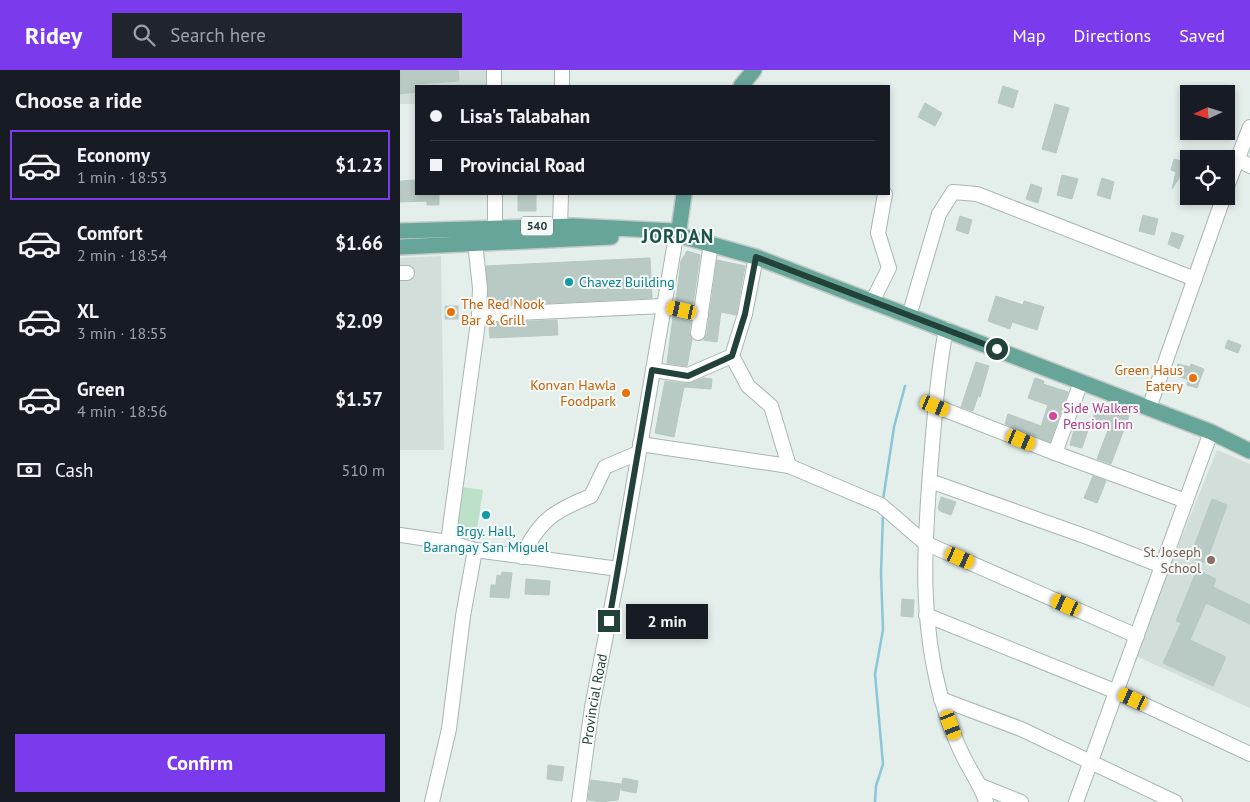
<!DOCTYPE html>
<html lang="en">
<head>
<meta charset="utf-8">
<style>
	:root { --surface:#171b24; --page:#20242c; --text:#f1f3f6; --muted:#9ea1a6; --line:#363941; --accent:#7c3aed }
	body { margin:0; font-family:"PT Sans",sans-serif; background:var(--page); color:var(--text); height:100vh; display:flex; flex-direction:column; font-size:19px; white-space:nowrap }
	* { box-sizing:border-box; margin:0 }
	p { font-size:16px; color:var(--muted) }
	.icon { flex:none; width:28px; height:28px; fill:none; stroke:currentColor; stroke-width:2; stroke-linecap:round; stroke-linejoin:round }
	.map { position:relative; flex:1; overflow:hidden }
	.side { display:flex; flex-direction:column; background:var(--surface); width:400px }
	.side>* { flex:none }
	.guide { position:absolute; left:15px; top:15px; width:475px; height:110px; border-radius:0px; box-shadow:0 2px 8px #0003; display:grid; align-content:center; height:110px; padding:0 15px; background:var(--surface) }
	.needle { width:32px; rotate:266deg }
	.fabs { position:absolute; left:780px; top:15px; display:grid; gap:10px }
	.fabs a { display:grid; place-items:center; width:55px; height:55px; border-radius:0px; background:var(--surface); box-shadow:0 2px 8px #0003; font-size:25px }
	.end { position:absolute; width:22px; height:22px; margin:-11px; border:6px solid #22413a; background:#fff; box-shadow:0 0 0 2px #fff }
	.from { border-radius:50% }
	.bubble { position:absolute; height:35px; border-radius:0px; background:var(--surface); box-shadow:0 2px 8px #0003; font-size:16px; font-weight:700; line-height:35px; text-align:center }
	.car { position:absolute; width:15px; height:30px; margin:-15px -8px; border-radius:6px; box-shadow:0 0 4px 1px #0007; background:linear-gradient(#f5c518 24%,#345 0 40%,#f5c518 0 76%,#345 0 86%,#f5c518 0) }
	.guide b { display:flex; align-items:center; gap:18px; height:48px; font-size:19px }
	.guide b+b { border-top:1px solid var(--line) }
	.guide i { width:12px; height:12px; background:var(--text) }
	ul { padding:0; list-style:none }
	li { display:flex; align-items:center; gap:15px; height:70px; margin:0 10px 8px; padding:0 5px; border:2px solid transparent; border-radius:0px }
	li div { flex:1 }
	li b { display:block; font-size:19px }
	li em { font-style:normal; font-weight:700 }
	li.active { border-color:var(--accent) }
	li>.icon { width:45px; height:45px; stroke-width:1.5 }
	h2 { padding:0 15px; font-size:22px; line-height:60px }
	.pay { display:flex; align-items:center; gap:12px; height:55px; padding:0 15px; font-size:19px }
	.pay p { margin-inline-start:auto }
	.button { display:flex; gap:10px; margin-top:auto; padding:10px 15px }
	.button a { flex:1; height:58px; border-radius:0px; background:var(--accent); color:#fff; font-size:20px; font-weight:700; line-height:58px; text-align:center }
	header { display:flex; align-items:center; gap:30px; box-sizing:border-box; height:70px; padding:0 25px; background:var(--accent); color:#fff }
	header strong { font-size:24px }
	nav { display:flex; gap:28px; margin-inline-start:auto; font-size:18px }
	.search { width:350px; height:45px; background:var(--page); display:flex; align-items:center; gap:12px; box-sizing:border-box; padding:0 18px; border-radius:0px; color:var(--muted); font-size:19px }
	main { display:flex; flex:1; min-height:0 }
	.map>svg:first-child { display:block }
	.built { fill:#d2ded9 }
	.green { fill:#bce0c8 }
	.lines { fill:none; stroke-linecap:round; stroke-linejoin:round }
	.stream { stroke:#8ac6d5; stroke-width:2.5 }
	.building { fill:#b9c9c3; stroke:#b6c8c2 }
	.minor-casing { stroke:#a6b7b2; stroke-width:16 }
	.major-casing { stroke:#c1cac8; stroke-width:18 }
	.minor { stroke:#fff; stroke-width:14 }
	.major { stroke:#67a598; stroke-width:15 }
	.route { stroke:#22413a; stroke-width:6 }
	.culture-dot { fill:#0f9aa8; stroke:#f5faf8; stroke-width:2 }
	.food-dot { fill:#e8710a; stroke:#f5faf8; stroke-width:2 }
	.hotel-dot { fill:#d1479c; stroke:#f5faf8; stroke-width:2 }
	.education-dot { fill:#8d6e63; stroke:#f5faf8; stroke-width:2 }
	.labels { text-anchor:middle; stroke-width:4; stroke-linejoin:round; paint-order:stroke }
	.shield { fill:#f5faf8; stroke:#617873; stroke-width:1 }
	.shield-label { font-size:12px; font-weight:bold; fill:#22413a }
	.culture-label { font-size:14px; fill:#0d838f; stroke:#f5faf8; text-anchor:start }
	.food-label { font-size:14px; fill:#c56008; stroke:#f5faf8; text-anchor:end }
	.hotel-label { font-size:14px; fill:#b23c85; stroke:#f5faf8; text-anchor:start }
	.education-label { font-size:14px; fill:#785e54; stroke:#f5faf8; text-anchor:end }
	.street-label { font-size:14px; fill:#22413a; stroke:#f5faf8 }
	.district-label { font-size:19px; font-weight:bold; letter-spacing:1px; fill:#1d5449; stroke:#f5faf8 }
</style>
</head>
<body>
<header>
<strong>Ridey</strong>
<div class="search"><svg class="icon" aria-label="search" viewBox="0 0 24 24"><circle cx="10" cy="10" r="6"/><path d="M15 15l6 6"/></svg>Search here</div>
<nav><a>Map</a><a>Directions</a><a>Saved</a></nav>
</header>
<main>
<section class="side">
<h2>Choose a ride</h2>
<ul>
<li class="active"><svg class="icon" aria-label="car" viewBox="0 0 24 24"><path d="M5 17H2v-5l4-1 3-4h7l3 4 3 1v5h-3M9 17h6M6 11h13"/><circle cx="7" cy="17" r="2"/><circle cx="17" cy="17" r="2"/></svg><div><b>Economy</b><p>1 min · 18:53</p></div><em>$1.23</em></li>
<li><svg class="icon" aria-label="car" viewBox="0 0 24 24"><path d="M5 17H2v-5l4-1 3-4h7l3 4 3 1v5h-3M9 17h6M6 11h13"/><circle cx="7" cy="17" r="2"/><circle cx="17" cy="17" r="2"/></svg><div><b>Comfort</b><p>2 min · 18:54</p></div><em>$1.66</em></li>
<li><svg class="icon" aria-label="car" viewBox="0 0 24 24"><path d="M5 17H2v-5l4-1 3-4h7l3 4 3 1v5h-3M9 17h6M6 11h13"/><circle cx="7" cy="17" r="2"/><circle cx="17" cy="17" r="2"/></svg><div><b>XL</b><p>3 min · 18:55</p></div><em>$2.09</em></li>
<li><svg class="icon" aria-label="car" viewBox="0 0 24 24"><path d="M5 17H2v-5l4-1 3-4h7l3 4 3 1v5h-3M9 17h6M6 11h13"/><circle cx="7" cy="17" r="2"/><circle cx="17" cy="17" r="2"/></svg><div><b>Green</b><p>4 min · 18:56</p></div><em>$1.57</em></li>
</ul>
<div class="pay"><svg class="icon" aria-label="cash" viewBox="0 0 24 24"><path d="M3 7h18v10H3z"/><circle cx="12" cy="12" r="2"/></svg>Cash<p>510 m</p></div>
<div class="button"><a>Confirm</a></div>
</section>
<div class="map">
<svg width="850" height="732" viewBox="0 0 850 732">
	<rect width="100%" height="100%" fill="#e4eeea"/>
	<path class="built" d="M0 0H86V16H16V34H0Z
		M41 186 44 380H0V188Z
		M817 380 850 394V638L734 585Z"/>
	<path class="green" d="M62 417 83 420 76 466 55 463Z"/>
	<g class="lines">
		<path class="stream" d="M483 430 494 357 505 316
			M475 732 476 716 483 694 475 604 483 560 481 503 483 444"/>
	</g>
	<path class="building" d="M0 0H58L59 11 15 14 16 22 0 24Z
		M603 16 618 21 613 38 598 33Z
		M525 33 542 43 535 56 518 47Z
		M655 34 669 38 656 83 642 79Z
		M774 89 788 93 786 97 789 98 786 107 781 105 772 119 776 102 771 100Z
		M662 105 678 109 672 129 657 125Z
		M702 108 714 112 710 129 697 125Z
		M16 110V124H39V135H27V131L0 132V111Z
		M631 114 642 118 638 133 626 129Z
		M118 124H136V141H118Z
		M743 145 758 149 754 165 739 161Z
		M560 146 572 150 568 164 556 160Z
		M772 162 784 166 779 179 768 174Z
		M287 181 300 185 293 234 276 230 281 191Z
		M250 188 252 228 88 236 86 196Z
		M317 190 345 196 336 245 321 242 317 272 303 270 307 264Z
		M596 226 623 235 624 231 644 237 637 260 612 252 610 259 588 251Z
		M45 236H58V249H45Z
		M273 247 291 252 289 262 292 269 287 296 267 293Z
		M157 250 158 265 90 268 89 253Z
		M828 270 841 275 838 283 825 278Z
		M576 292 589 296 580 327 578 326 573 341 561 337Z
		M778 294 790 297 791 294 804 299 797 318 787 315 788 311 786 309 774 305Z
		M304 308 312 309 311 319 284 317 274 367 255 363 265 311 287 314Z
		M635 308 644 311 643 314 668 322 650 372 605 354 608 344 641 356 648 335 628 328Z
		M698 334 729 346 711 394 697 389 710 355 693 349Z
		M675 356 688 360 682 378 670 375Z
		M693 406 706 411 697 433 684 428Z
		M541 427 556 432 551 445 540 441 538 438Z
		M812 429 827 435 806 493 790 487Z
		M797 500 816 509 813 517 850 535V554L806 533 790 570 826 587 813 616 763 593 781 553 776 551Z
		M102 502 112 503 109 528 90 527 91 515H96L97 505 101 506Z
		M126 509 150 511 149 525 125 524Z
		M502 529 514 530 513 547 501 546Z
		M148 695 164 697 162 711 147 709Z
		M223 708 238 711 236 723 221 720Z
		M191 710 221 714 218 730 201 732 188 730Z"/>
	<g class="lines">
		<g class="minor-casing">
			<g id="minor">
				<path d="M94 0V16"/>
				<path d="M162 16V0"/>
				<path d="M837 89 850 96"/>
				<path d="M826 119 850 57"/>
				<path d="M95 124V157"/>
				<path d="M160 156 161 124"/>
				<path d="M356 187 345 244 332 286 348 316 371 336 389 396"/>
				<path d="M0 203H7"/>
				<path d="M472 232 489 198 478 163 485 124"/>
				<path d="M79 245 263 236 301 245"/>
				<path d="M509 246 539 144 553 122 577 124 795 209"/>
				<path d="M546 259C537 307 534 354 530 402 524 482 520 549 541 628 547 648 555 670 564 688 572 704 581 715 586 732"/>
				<path d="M298 263 311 173"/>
				<path d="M253 300 288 305 332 286"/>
				<path d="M535 336 655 383 786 431"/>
				<path d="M749 338 824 126"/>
				<path d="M240 374 389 396 481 435 525 473 737 566"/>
				<path d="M655 383 681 312"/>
				<path d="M530 411 690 468 762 496"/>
				<path d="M0 465 48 472"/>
				<path d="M75 480 219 499"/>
				<path d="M122 487C139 450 154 441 191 426L205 397 238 383"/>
				<path d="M526 545 717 622 850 684"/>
				<path d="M541 629 621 659 775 732"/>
				<path d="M581 716 621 732"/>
				<path d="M32 732 49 659 63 546 75 480 48 472 79 245 80 218 75 172"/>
				<path id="s1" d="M179 732 192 637 219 499 275 172"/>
				<path d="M676 732 811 362"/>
			</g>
		</g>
		<g class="major-casing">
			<path id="major" d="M341 16 354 0
				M279 159 284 124
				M0 161 173 156 273 161
				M285 167 356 187 811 362 850 381
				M0 177 211 167"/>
		</g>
		<use href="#minor" class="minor"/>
		<use href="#major" class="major"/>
	</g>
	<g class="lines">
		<path class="route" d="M209 551 252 300 288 306 332 286 345 244 356 187 597 279"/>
	</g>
	<g class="culture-dot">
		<circle cx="169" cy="212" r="5"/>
		<circle cx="86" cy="445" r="5"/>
	</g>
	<g class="food-dot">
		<circle cx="51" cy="242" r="5"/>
		<circle cx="793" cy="308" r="5"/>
		<circle cx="226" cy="323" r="5"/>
	</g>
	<circle class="hotel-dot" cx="653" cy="346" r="5"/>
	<circle class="education-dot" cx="811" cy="490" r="5"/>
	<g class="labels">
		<rect class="shield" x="121" y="146.5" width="32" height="19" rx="4"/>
		<g class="shield-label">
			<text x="137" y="160">540</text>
		</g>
		<g class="culture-label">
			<text x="179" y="217">Chavez Building</text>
			<text x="86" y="466" text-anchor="middle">Brgy. Hall,<tspan x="86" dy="16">Barangay San Miguel</tspan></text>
		</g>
		<g class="food-label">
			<text x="61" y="239" text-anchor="start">The Red Nook<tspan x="61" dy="16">Bar &amp; Grill</tspan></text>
			<text x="783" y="305">Green Haus<tspan x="783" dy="16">Eatery</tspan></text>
			<text x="216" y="320">Konvan Hawla<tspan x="216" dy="16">Foodpark</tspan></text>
		</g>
		<g class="hotel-label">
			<text x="663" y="343">Side Walkers<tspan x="663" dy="16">Pension Inn</tspan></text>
		</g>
		<g class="education-label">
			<text x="801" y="487">St. Joseph<tspan x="801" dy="16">School</tspan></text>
		</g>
		<g class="street-label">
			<text dy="5" stroke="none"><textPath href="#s1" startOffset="104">Provincial Road</textPath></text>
		</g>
		<g class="district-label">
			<text x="278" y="173">JORDAN</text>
		</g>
	</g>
</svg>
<div class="fabs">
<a><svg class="needle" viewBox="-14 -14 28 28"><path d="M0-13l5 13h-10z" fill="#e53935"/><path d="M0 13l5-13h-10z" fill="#9ea1a6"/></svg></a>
<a><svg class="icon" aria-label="locate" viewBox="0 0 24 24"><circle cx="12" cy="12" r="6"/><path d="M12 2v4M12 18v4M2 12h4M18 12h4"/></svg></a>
</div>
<i class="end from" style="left:597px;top:279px"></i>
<i class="end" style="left:209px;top:551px"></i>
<div class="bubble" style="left:226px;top:534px;width:82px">2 min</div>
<i class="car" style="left:282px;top:240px;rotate:283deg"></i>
<i class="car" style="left:535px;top:336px;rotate:112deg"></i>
<i class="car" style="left:621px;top:370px;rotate:112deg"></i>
<i class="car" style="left:560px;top:488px;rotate:114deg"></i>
<i class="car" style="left:666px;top:535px;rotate:294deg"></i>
<i class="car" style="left:733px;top:629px;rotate:295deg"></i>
<i class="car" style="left:551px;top:655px;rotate:159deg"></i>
<div class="guide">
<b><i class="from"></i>Lisa's Talabahan</b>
<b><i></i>Provincial Road</b>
</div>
</div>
</main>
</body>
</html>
